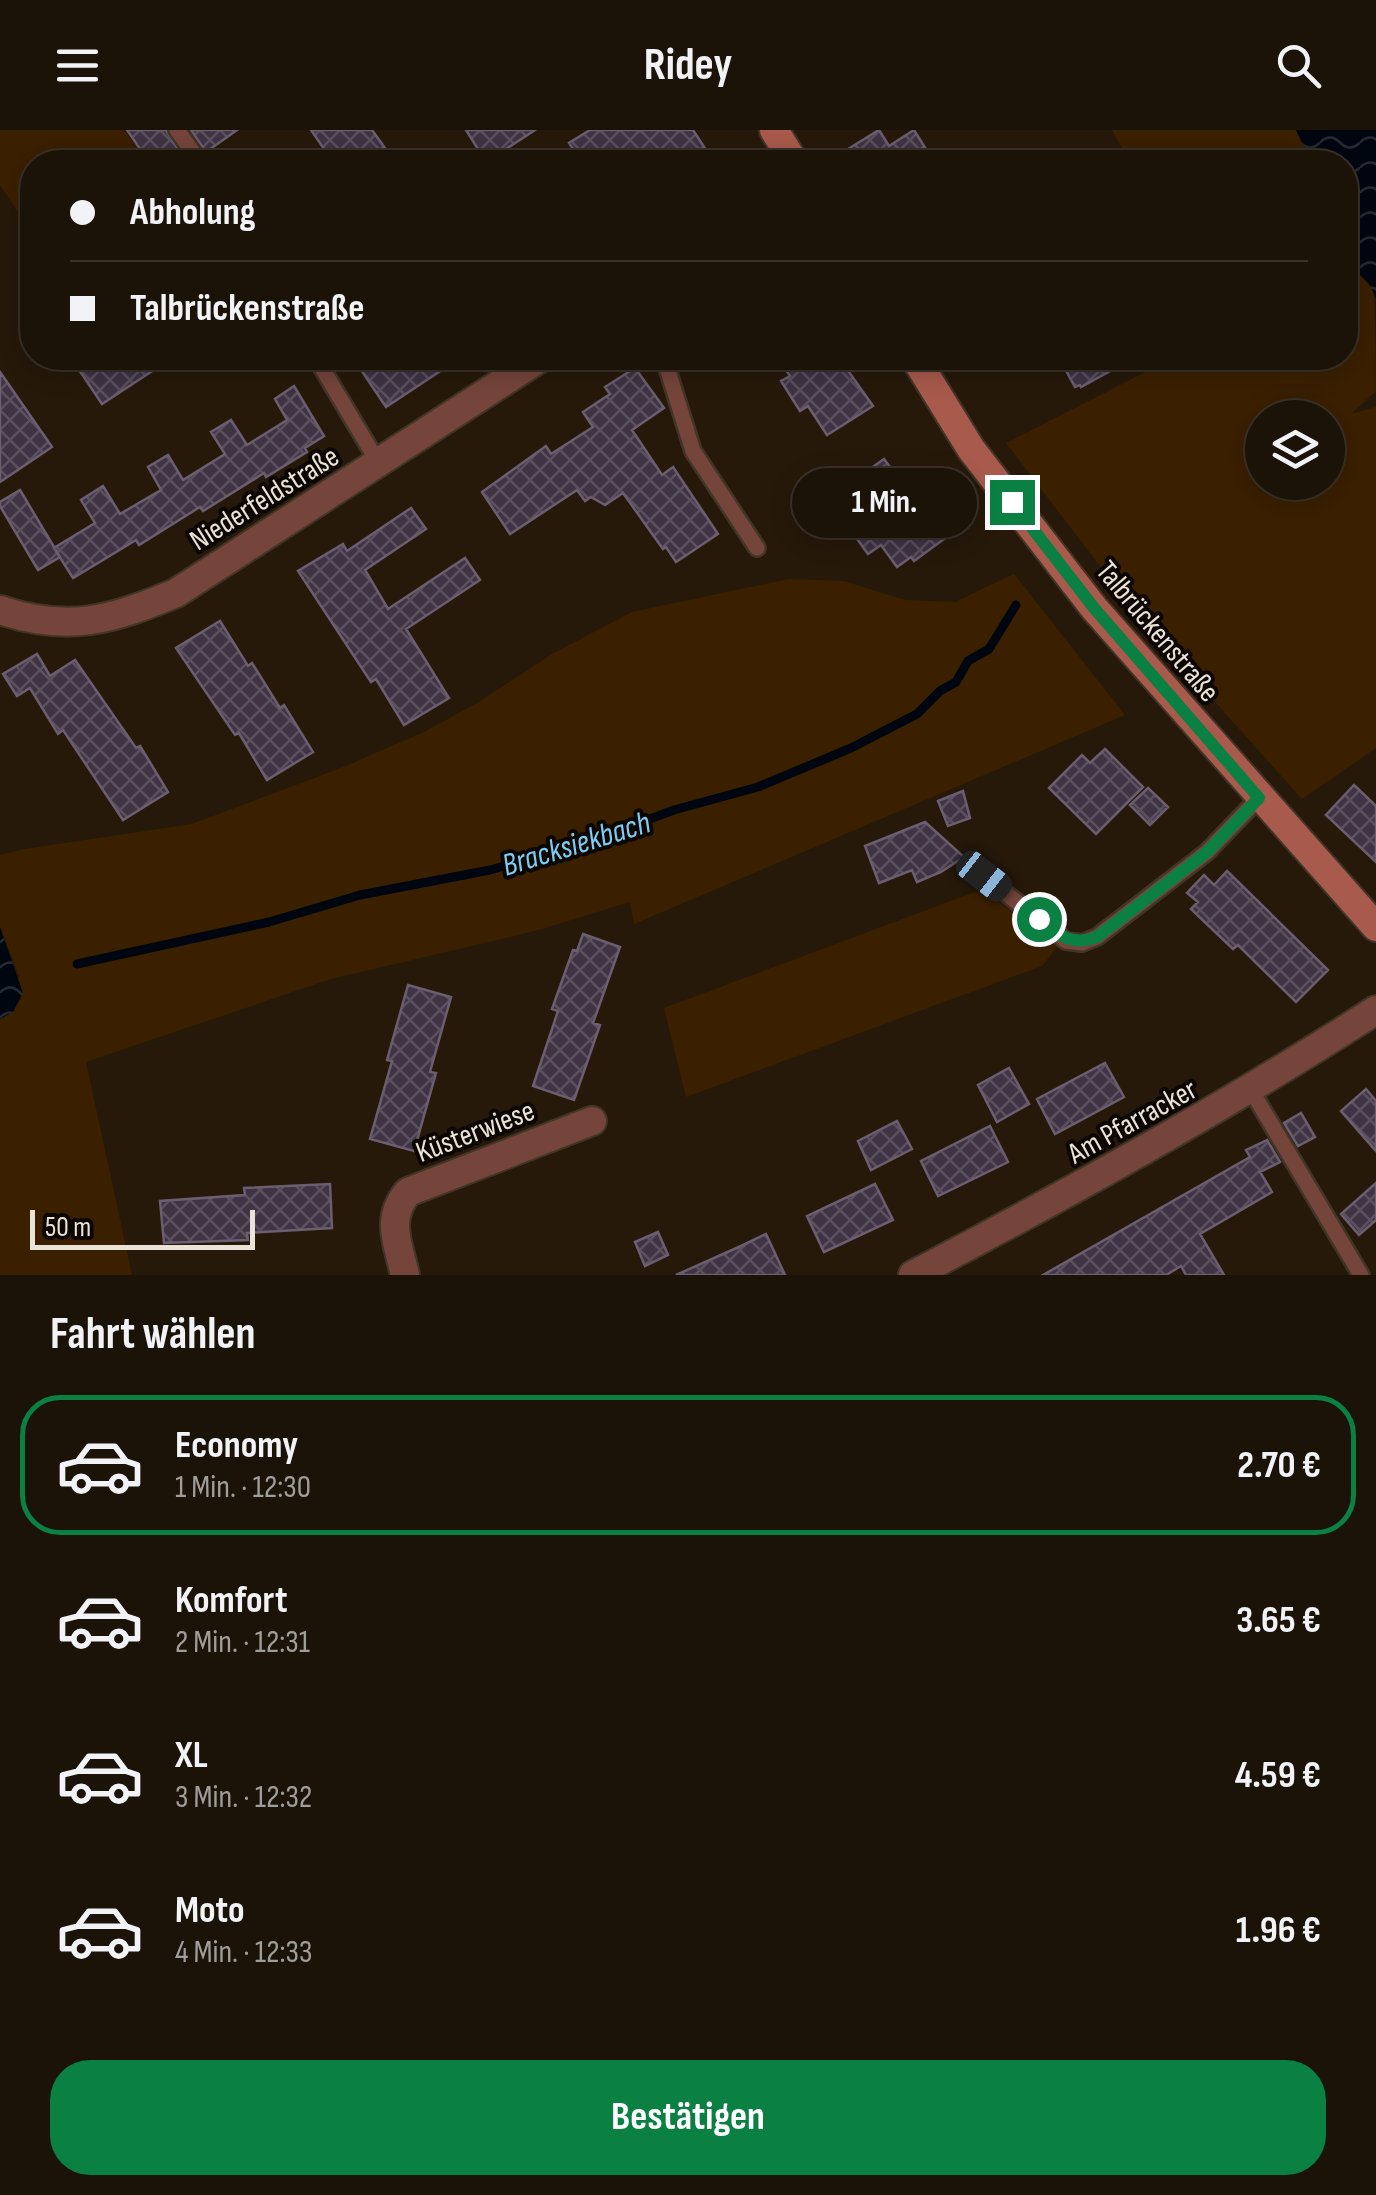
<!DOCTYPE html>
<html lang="de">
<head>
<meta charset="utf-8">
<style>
	:root { --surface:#1c1308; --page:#292016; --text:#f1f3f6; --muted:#a09e9c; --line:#3a3229; --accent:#0b8043 }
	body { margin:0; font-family:"Sofia Sans Condensed",sans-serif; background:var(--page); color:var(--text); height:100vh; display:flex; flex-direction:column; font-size:38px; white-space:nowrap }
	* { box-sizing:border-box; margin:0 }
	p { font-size:32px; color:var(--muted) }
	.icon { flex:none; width:55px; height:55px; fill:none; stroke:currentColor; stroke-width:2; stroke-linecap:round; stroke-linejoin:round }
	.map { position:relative; height:1145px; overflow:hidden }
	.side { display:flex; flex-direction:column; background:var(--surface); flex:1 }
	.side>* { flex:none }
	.hud { position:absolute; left:20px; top:20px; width:1338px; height:220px; border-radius:40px; box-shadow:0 5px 25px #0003,0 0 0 2px var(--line); display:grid; align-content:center; height:220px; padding:0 50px; background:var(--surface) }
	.controls { position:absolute; left:1245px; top:270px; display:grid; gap:20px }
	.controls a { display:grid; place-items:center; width:100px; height:100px; border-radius:50%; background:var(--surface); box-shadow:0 5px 25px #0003,0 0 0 2px var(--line); font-size:50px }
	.scale { position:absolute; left:30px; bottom:25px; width:225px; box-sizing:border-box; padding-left:10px; border:5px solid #ebe2d8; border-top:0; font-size:28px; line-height:35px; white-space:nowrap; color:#ebe2d8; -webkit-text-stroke:8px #0b0602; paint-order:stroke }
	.end { position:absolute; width:45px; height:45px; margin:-22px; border:12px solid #0b8043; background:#fff; box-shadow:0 0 0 5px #fff }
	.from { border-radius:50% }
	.bubble { position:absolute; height:70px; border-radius:35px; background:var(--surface); box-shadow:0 5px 25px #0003,0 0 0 2px var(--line); font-size:32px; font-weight:700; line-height:70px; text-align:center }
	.car { position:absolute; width:30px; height:60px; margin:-30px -15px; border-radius:12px; box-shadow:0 0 8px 2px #0007; background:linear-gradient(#222 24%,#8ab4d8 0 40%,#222 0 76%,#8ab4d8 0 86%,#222 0) }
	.hud b { display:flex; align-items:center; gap:35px; height:95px; font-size:38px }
	.hud b+b { border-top:2px solid var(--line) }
	.hud i { width:25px; height:25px; background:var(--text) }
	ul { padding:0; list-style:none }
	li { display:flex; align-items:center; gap:30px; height:140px; margin:0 20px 15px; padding:0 30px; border:5px solid transparent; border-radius:40px }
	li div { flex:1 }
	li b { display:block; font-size:38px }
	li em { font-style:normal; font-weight:700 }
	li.active { border-color:var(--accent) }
	li>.icon { width:90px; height:90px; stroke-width:1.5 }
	h2 { padding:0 50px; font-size:45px; line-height:120px }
	.cta { display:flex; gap:20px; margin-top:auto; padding:20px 50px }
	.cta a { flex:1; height:115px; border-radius:40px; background:var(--accent); color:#fff; font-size:40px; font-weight:700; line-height:115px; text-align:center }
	header { display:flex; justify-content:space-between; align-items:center; height:130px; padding:0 50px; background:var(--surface); font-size:45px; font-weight:700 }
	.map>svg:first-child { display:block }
	.green { fill:#3b2000; fill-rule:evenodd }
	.water { fill:url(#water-waves) }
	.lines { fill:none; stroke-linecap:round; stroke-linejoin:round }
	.stream { stroke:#000610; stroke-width:9 }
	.building { fill:url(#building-cross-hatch); stroke:#6b5e70; stroke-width:2.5 }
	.service-casing { stroke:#423527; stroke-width:20 }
	.minor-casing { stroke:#423527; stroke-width:32 }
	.secondary-casing { stroke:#423527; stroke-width:32 }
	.service { stroke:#75453b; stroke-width:15 }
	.minor { stroke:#75453b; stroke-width:28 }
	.secondary { stroke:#a85a4c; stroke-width:28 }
	.route { stroke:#0b8043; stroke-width:12 }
	.labels { text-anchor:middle; stroke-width:8; stroke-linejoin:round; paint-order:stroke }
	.street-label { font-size:30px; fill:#ebe2d8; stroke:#0b0602 }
	.water-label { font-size:32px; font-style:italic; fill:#7bccf6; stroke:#0b0602 }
</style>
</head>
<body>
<header><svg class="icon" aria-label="menu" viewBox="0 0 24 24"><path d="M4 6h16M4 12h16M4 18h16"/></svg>Ridey<svg class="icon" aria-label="search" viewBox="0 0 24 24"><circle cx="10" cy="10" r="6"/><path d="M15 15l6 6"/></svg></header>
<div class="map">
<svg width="1376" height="1145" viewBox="0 0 1376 1145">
	<defs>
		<pattern id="water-waves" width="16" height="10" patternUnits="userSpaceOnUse" patternTransform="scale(2.5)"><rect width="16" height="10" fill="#000610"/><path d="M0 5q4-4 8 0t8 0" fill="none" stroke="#252a32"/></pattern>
		<pattern id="building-cross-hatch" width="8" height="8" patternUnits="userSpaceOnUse" patternTransform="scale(2.5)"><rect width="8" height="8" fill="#3f3344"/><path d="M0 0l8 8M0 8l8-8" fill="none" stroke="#5b505e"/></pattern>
	</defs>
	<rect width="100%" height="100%" fill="#26190a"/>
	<path class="green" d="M0 0H124L147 32H32V103L0 55Z
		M1112 0H1296L1311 32H1130Z
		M1345 126C1351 140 1365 144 1372 156 1376 172 1376 238 1376 261L1351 284 1376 277V618L1302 669 1139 487 1006 313 1173 228H1345ZM1262 288H1328V352H1262Z
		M1014 444 1125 585 634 794 630 772 535 801 331 849 86 932 132 1145H0V889L13 882 19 845 0 797V725L25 719 192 694 341 638 424 602 479 572 552 524 632 482 789 449 844 451 905 470 955 472Z
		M983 759 1057 817 1042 836 686 967 664 878Z"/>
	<path class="water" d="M1296 0H1376V169C1369 145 1353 146 1345 126V32H1311Z
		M0 797 23 863 13 882 0 889Z"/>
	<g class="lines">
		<path class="stream" d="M77 834 269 792 360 765 490 740 580 715 674 680 758 657 851 618 917 584 940 561 956 552 968 531 989 519 1016 475"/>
	</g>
	<path class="building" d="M127 0H166L186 32H149Z
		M191 0H237L206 22Z
		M311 0H372L395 32H333Z
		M466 0H535L486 32Z
		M590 0H693L714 32H581L569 13Z
		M879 0 889 16 914 0 934 32H827Z
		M71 228H172L102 274Z
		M353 228H460L386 277Z
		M778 228H839L873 276 827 305 808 276 800 281 781 251 790 246Z
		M1059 228H1134L1081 257 1080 255 1075 257Z
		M635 238 664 278 632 300 662 345 673 337 718 404 676 432 666 417 663 419 623 363 605 375 591 367 585 371 577 360 510 404 482 362 546 316 551 324 593 297 583 282 610 264 605 257Z
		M0 242 52 317 0 352Z
		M294 256 324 306 305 318 307 322 266 347 264 343 203 381 200 377 139 415 136 410 73 448 54 418 95 393 81 370 103 356 120 384 161 360 148 337 168 325 183 350 225 324 211 302 231 290 247 315 287 290 275 269Z
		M884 329 944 409 914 431 911 427 897 437 881 415 868 424 840 385 847 380 835 364Z
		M20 360 60 427 38 440 0 376V372Z
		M411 378 426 399 365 440 388 479 465 428 480 450 406 499 449 568 404 595 376 549 371 552 298 441 343 414 347 421Z
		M220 491 248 536 252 533 280 578 284 575 313 622 267 650 239 603 235 605 176 518Z
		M37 524 50 546 75 530 136 618 140 616 168 662 123 690 63 600 58 604 30 558 17 566 3 544Z
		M1105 619 1143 657 1096 704 1049 658 1082 625 1090 633Z
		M1354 655 1376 676V732L1326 685Z
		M1148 658 1168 677 1150 695 1130 675Z
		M963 661 970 688 948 696 938 671Z
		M925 692 964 727 941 742 917 752 912 740 879 753 865 716Z
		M1227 741 1328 840 1296 872 1238 815 1233 819 1191 779 1198 772 1187 763 1204 745 1214 755Z
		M583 804 620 817 593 893 600 895 574 970 533 956 558 881 552 879 573 820 577 821Z
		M408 855 451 867 430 942 436 943 414 1021 370 1009 392 931 387 930Z
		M1105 933 1124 967 1055 1004 1037 969Z
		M1009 938 1029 974 997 992 978 955Z
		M1366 959 1376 971V1021L1341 981Z
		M1301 983 1315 1007 1298 1016 1284 993Z
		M897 991 912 1019 871 1040 858 1011Z
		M990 996 1008 1032 938 1066 921 1031Z
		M1267 1010 1280 1032 1260 1042 1272 1062 1200 1104 1224 1145H1186L1181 1136 1166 1145H1043L1250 1027 1246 1020Z
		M1376 1053V1090L1359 1105 1341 1084Z
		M330 1054 332 1098 247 1103 248 1110 164 1113 160 1071 245 1065 244 1058Z
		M875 1054 893 1090 824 1122 807 1086Z
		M658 1102 668 1125 645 1136 635 1112Z
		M766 1104 785 1145H676L741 1116Z"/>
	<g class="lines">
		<g class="service-casing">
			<path id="service" d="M177 0 200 32
				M316 228 379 334
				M664 228 693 321 757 418
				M984 746 1066 811 1082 813 1097 807 1207 722 1259 668
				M1251 960 1361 1145"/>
		</g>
		<g class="minor-casing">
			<path id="minor" d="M0 480C69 503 111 490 176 463L540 228
				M405 1145C398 1113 385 1089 408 1062L592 991
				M913 1145C1071 1062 1226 977 1376 880"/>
		</g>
		<g class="secondary-casing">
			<path id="secondary" d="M774 0 794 32
				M915 228 971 319 1094 478 1376 797"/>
		</g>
		<use href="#service" class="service"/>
		<use href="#minor" class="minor"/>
		<use href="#secondary" class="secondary"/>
	</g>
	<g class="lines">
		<path class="route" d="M1012 372 1094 478 1259 668 1207 722 1097 807C1071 817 1059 805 1039 789"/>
	</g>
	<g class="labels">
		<g class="street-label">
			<text transform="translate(264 368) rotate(-32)" y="10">Niederfeldstraße</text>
			<text transform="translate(1158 501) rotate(50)" y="10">Talbrückenstraße</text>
			<text transform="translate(1132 991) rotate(-29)" y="10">Am Pfarracker</text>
			<text transform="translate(475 1001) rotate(-21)" y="10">Küsterwiese</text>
		</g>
		<g class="water-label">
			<text transform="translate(576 713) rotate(-17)" y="11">Bracksiekbach</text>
		</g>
	</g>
</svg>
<div class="controls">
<a><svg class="icon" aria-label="layers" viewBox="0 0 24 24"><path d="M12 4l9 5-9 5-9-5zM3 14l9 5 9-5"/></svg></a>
</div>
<div class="scale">50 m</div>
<i class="end from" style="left:1039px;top:789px"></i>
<i class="end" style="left:1012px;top:372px"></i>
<div class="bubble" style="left:792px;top:338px;width:185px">1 Min.</div>
<i class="car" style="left:984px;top:746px;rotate:128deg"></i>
<div class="hud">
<b><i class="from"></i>Abholung</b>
<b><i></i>Talbrückenstraße</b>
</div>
</div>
<section class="side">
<h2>Fahrt wählen</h2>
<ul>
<li class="active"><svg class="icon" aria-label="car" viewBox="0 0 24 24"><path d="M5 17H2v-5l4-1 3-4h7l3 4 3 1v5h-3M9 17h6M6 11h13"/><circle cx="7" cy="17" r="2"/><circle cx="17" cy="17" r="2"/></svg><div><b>Economy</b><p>1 Min. · 12:30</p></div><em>2.70 €</em></li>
<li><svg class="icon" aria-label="car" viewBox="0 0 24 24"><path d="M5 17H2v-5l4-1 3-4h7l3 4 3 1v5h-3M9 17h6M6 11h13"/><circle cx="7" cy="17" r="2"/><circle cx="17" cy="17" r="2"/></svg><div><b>Komfort</b><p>2 Min. · 12:31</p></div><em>3.65 €</em></li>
<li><svg class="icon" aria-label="car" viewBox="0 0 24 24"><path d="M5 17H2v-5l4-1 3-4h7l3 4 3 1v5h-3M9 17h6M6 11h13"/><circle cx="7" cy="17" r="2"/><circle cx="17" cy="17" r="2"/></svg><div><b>XL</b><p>3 Min. · 12:32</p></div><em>4.59 €</em></li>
<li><svg class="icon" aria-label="car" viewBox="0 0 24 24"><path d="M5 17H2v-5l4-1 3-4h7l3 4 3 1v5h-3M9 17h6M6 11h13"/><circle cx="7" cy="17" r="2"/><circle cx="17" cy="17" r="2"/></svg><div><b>Moto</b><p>4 Min. · 12:33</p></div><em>1.96 €</em></li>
</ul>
<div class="cta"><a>Bestätigen</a></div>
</section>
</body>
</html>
